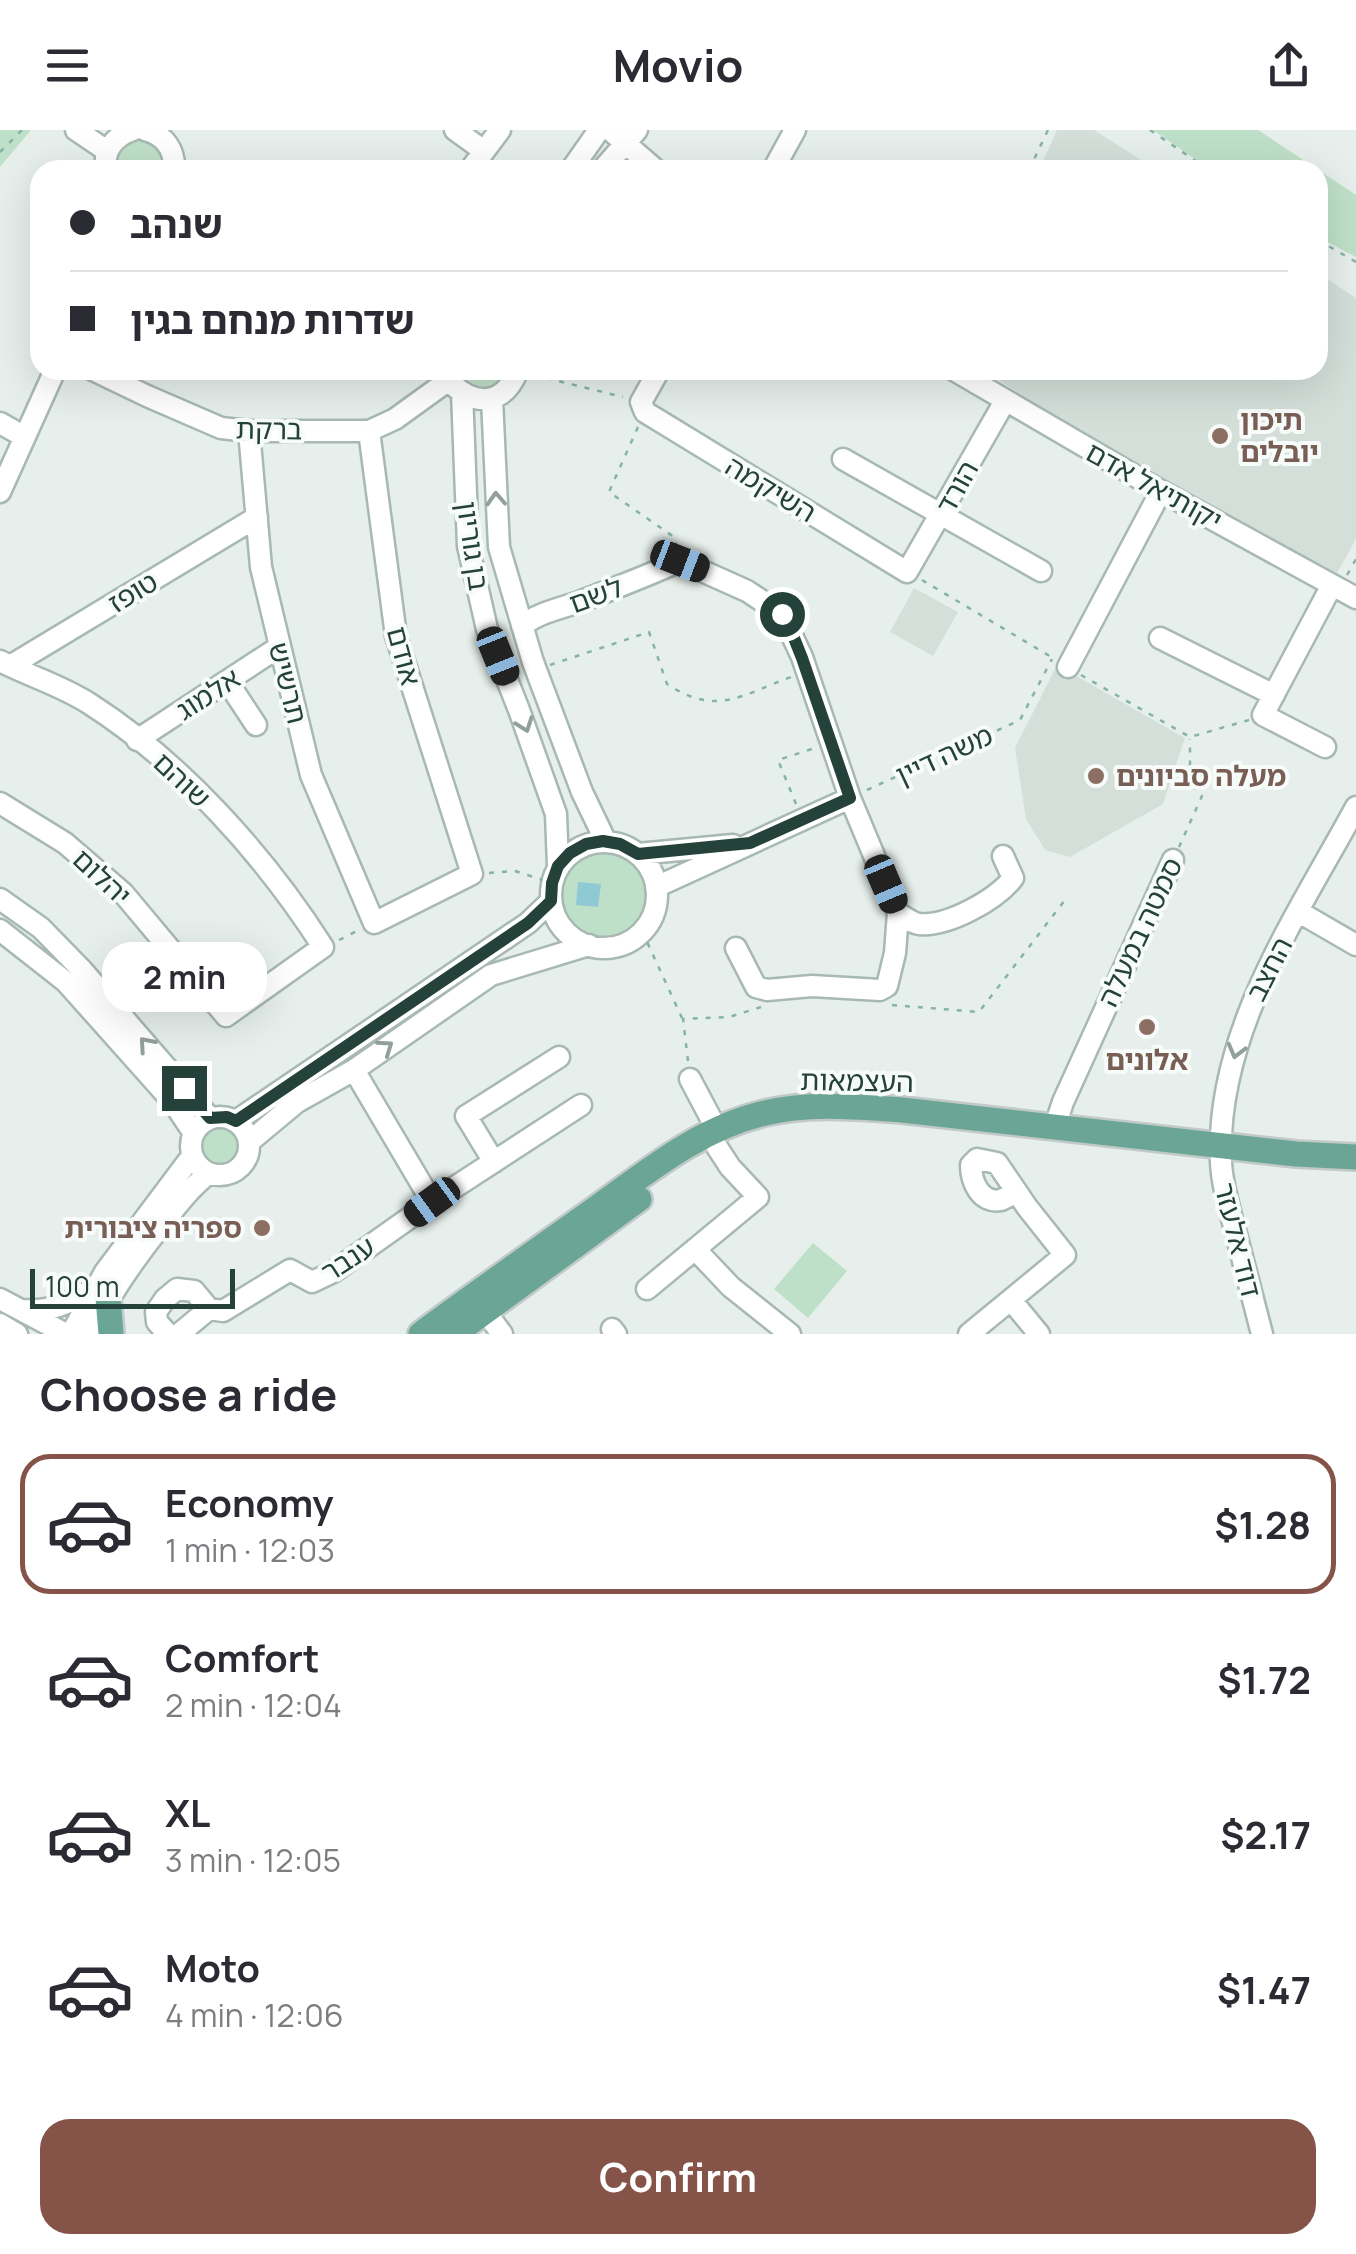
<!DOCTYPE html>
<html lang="en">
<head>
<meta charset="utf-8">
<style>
	:root { --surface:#fff; --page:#f2f2f3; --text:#2b2b33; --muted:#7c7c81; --line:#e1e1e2; --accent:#855347 }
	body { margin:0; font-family:Manrope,"Noto Sans Hebrew",sans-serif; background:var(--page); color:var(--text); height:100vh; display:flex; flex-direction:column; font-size:38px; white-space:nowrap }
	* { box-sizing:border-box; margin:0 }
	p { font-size:32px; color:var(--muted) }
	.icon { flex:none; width:55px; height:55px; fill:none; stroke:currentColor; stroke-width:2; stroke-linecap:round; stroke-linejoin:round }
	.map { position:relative; height:1204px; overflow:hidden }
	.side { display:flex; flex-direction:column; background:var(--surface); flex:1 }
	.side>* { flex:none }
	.guide { position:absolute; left:30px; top:30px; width:1298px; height:220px; border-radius:30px; box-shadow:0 10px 40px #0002; display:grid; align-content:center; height:220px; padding:0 40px; background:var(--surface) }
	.scale { position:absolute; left:30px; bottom:25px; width:205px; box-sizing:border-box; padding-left:10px; border:5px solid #24423a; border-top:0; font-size:28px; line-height:35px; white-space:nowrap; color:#24423a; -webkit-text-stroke:8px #f7fbf9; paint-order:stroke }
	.end { position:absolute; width:45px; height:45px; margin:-22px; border:12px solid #24423a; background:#fff; box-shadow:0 0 0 5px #fff }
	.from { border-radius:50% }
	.bubble { position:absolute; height:70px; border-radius:30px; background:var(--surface); box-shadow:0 10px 40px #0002; font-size:32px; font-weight:700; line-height:70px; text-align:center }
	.car { position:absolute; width:30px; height:60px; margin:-30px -15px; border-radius:12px; box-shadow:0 0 8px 2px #0007; background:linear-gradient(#222 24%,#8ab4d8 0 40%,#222 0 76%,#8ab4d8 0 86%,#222 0) }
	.guide b { display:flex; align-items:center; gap:35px; height:95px; font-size:38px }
	.guide b+b { border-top:2px solid var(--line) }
	.guide i { width:25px; height:25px; background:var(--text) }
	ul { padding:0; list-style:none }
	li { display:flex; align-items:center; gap:30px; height:140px; margin:0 20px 15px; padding:0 20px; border:5px solid transparent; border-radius:30px }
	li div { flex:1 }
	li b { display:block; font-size:38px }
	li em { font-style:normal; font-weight:700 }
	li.selected { border-color:var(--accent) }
	li>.icon { width:90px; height:90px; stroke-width:1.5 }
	h2 { padding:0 40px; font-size:45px; line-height:120px }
	.primary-button { display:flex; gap:20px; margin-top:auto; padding:20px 40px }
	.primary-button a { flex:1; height:115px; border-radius:30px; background:var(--accent); color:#fff; font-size:40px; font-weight:700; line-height:115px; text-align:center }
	header { display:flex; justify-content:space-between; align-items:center; height:130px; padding:0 40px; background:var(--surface); font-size:45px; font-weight:700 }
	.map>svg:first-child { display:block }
	.built { fill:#d4dfda }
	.green { fill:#bfe0c8 }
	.water { fill:#8ec9d4 }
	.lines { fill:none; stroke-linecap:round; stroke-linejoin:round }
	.minor-casing { stroke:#a8b8b2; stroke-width:25 }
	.major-casing { stroke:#c2cac8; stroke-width:30 }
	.path { stroke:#86b3a5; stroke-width:2.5; stroke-dasharray:5 8; stroke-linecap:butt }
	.minor { stroke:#fff; stroke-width:20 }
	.major { stroke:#6aa596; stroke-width:25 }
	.oneway { stroke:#92a09c }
	.route { stroke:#24423a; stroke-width:12 }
	.education-dot { fill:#8d6e63; stroke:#f7fbf9; stroke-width:4 }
	.labels { text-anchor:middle; stroke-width:8; stroke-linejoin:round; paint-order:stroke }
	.education-label { font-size:28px; font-weight:bold; fill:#785e54; stroke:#f7fbf9; text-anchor:start }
	.street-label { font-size:28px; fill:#24423a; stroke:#f7fbf9 }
</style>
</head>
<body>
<header><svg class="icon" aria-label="menu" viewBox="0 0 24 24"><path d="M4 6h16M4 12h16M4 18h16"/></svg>Movio<svg class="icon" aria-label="share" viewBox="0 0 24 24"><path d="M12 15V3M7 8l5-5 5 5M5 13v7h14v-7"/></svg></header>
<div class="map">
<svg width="1356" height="1204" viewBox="0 0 1356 1204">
	<rect width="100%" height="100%" fill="#e6efeb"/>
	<path class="built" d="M1057 0H1094L1157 40H1039Z
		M1318 143 1356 168V409L1337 443 1157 352 983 240H1318Z
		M914 458 958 482 933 526 890 502Z
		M1057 535 1185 608 1163 674 1070 727 1045 720 1026 689 1015 618Z"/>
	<path class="green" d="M0 0H31L0 37Z
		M1153 0H1258L1356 65V127L1318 107V40H1211Z
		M152 3 173 40H107L117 11Z
		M447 240H517L500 263 455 253Z
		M553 765a51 51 0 1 1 102 0a51 51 0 1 1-102 0Z
		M193 1016a27 27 0 1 1 54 0a27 27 0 1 1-54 0Z
		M813 1113 847 1141 808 1188 774 1159Z"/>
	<path class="water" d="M578 752 601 754 598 777 576 775Z"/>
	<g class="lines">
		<g class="minor-casing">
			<path id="minor" d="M76 0 107 21
				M145 0C165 5 175 20 174 40
				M455 0 484 21
				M610 0 656 40
				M106 40C103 20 115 6 133 0
				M470 40 500 0
				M571 40 599 0
				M602 40 637 0
				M773 40 795 0
				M93 240 147 266 221 298 249 301H369L395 289 449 250
				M659 240 641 272 645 282 907 442 1005 271
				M954 240 1161 361 1356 468
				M453 255C479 278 505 273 518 240
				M462 262 468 416 487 499 519 580 556 684 558 736
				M492 269 499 417 533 532 582 662 606 712
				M0 293 23 306
				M249 301 261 437 311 645 374 793 472 744 396 506 369 301
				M843 329 1041 441
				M0 362 55 240
				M522 496C538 483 558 479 579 472 613 459 647 446 680 431L747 461 782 484 802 527 850 668 898 783
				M1160 508 1274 565
				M0 531C29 546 63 556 90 574 182 633 265 726 323 817L226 886 123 763 65 713 0 673
				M10 536 257 387
				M1068 537 1161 361
				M227 551 256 595
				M137 610 279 517
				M1325 617 1263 585 1332 455
				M551 765a53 53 0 1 1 106 0a53 53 0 1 1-106 0Z
				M638 724 733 715
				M656 757 850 668
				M0 769 41 798 82 840 210 988
				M1299 782 1356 815
				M0 800 66 852 173 972 193 1002
				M736 818 756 857 767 860 812 856 880 860 887 856 895 823 898 783C905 787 912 793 919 794 947 797 996 770 1013 748L1003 726
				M354 940 432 1072
				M690 949 717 1000
				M191 1016a29 29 0 1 1 58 0a29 29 0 1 1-58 0Z
				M236 991 528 793 551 771
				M1055 996 1063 972 1173 730
				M249 1012 297 972 354 940 491 845 589 815
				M494 1032 466 986 559 927
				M695 1119 731 1157 790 1204
				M647 1159 758 1067 730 1037 717 1017
				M0 1169 66 1204
				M1011 1170 1039 1204
				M473 1173 485 1181 502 1204
				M22 1180C50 1182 69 1174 93 1159
				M0 1194 17 1204
				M612 1199 616 1204
				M71 1204 105 1142 192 1026
				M90 1204C109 1165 133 1131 160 1097 175 1078 189 1059 208 1044
				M168 1204 157 1192 156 1182 165 1169 177 1159 194 1161 209 1179 223 1181 290 1140 312 1152 333 1142 432 1072 581 975
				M179 1204 209 1179
				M969 1204 1065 1125 1027 1077 997 1033 977 1029 971 1035C971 1051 980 1074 1001 1070 1003 1069 1015 1063 1017 1062
				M1262 1204C1253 1169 1244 1134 1235 1100 1229 1077 1222 1055 1221 1032 1215 903 1297 786 1356 677"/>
		</g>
		<g class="major-casing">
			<path id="major" d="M108 1168 111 1204
				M421 1204C478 1162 536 1121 594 1080 647 1042 700 998 765 983 810 972 857 977 902 980L1296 1024 1356 1027
				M454 1204 639 1069"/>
		</g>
		<path class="path" d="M1150 0 1209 40
			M0 22 22 0
			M1029 40 1048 0
			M1318 110 1356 132
			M534 245 623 267
			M638 297 609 362 674 407 676 414
			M1347 445 1356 429
			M922 450 1053 528
			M550 535 649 502 667 554C717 587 741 565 791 547
			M1081 545 1190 607 1249 590
			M867 660 1020 590 1052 529
			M796 674 778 630 815 618
			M1179 717 1202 666 1190 652V609
			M489 743 515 741 552 753
			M642 801 682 888
			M339 810 359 800
			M892 875 979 882 1065 770
			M688 931 683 889 729 887 761 877"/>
		<use href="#minor" class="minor"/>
		<use href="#major" class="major"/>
	</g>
	<defs><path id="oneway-chevron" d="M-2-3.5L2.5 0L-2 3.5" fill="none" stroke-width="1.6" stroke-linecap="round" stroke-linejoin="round" transform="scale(2.5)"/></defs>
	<g class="oneway">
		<use href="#oneway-chevron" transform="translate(496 369) rotate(-93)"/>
		<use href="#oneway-chevron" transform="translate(525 595) rotate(70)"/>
		<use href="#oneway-chevron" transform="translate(146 914) rotate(-131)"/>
		<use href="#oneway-chevron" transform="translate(386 917) rotate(-35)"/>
		<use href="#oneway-chevron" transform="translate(1236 921) rotate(105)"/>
	</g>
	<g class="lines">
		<path class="route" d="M184 958 210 988 227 987 236 991 528 793 551 771 552 753 558 736 570 723 586 714 603 711 620 714 638 724 750 713 850 668 802 528 790 498 782 484"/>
	</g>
	<g class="education-dot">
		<circle cx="1220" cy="306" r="10"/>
		<circle cx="1096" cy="646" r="10"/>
		<circle cx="1147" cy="897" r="10"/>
		<circle cx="262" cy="1098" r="10"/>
	</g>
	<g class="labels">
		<g class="education-label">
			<text x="1240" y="300">תיכון<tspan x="1240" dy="32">יובלים</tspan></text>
			<text x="1116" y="656">מעלה סביונים</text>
			<text x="1147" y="940" text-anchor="middle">אלונים</text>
			<text x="242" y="1108" text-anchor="end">ספריה ציבורית</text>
		</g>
		<g class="street-label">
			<text transform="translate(269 299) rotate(1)" y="10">ברקת</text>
			<text transform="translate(1154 356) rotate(29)" y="10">יקותיאל אדם</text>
			<text transform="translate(957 357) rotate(-61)" y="10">הורד</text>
			<text transform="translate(771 359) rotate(31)" y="10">השיקמה</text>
			<text transform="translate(473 416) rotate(82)" y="10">בן גוריון</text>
			<text transform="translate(133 462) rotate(-31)" y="10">טופז</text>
			<text transform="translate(596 465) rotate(-20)" y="10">לשם</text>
			<text transform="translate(404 526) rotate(75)" y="10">אודם</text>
			<text transform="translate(288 553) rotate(76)" y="10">תרשיש</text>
			<text transform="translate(208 564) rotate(-33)" y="10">אלמוג</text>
			<text transform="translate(944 625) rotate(-25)" y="10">משה דיין</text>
			<text transform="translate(182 650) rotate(43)" y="10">שוהם</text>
			<text transform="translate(102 747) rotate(43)" y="10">יהלום</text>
			<text transform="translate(1140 802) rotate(-65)" y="10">סמטה במעלה</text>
			<text transform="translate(1269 839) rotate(-63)" y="10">החצב</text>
			<text transform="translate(857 951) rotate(1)" y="10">העצמאות</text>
			<text transform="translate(1238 1110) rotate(76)" y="10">דוד אלעזר</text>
			<text transform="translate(348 1129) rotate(-33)" y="10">ענבר</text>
		</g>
	</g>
</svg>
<div class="scale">100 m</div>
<i class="end from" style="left:782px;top:484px"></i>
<i class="end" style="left:184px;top:958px"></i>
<div class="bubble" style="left:102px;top:812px;width:165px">2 min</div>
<i class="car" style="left:680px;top:431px;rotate:111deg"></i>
<i class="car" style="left:498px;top:526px;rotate:158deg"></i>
<i class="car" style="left:886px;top:754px;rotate:157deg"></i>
<i class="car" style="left:432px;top:1072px;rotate:234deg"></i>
<div class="guide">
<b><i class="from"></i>שנהב</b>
<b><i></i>שדרות מנחם בגין</b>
</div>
</div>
<section class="side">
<h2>Choose a ride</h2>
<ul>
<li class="selected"><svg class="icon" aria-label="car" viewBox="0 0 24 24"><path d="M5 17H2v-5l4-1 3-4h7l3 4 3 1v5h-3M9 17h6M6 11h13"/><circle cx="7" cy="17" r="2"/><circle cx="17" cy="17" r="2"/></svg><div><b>Economy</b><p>1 min · 12:03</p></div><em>$1.28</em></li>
<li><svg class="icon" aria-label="car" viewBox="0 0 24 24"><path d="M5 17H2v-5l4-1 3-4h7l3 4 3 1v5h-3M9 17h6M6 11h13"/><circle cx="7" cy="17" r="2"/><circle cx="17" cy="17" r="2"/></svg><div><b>Comfort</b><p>2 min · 12:04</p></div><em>$1.72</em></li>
<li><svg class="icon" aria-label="car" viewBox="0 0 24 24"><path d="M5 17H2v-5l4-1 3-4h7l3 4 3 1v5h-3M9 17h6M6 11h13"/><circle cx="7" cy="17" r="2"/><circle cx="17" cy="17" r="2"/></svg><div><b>XL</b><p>3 min · 12:05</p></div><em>$2.17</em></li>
<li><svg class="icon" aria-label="car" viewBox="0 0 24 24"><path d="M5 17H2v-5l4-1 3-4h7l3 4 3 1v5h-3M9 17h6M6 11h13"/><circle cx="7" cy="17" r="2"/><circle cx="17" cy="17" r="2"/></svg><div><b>Moto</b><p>4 min · 12:06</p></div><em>$1.47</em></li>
</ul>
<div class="primary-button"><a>Confirm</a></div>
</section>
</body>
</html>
